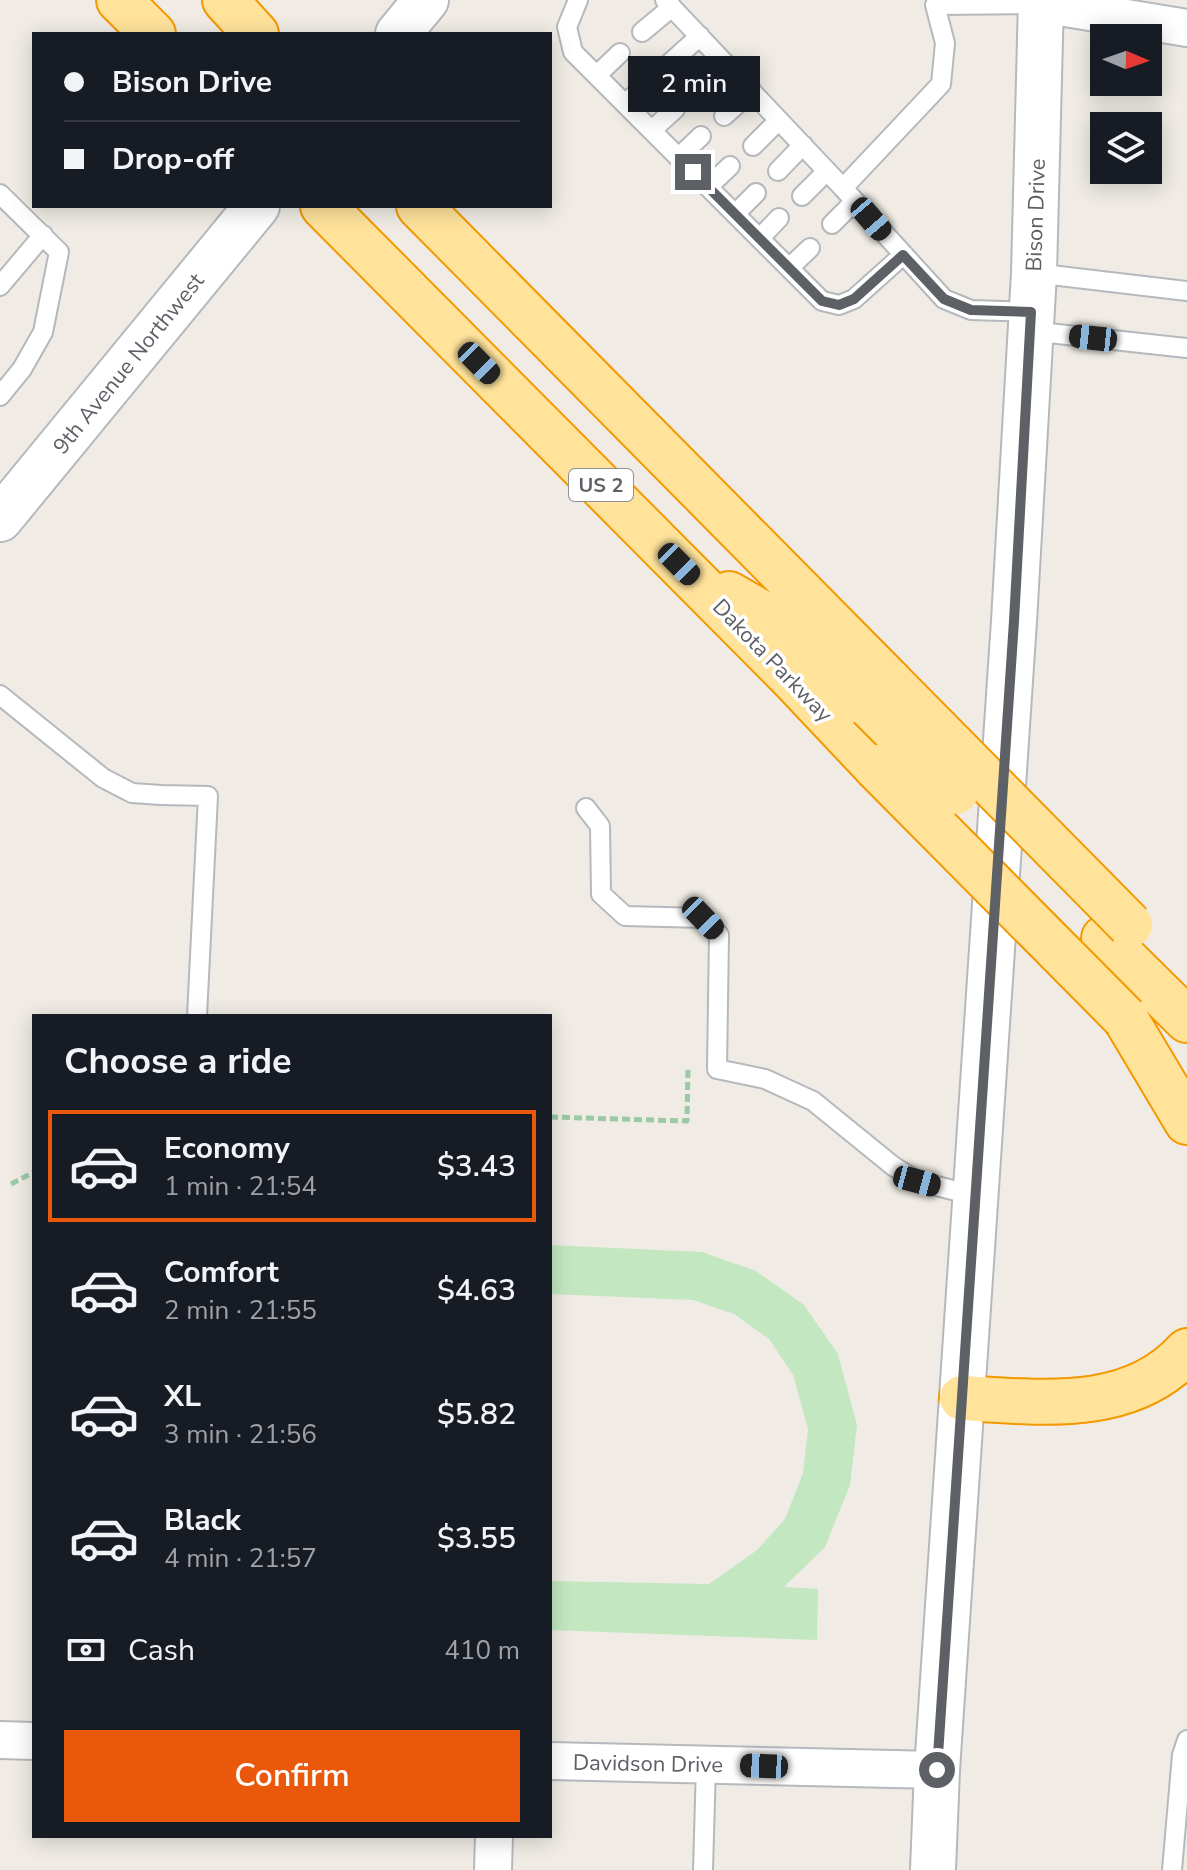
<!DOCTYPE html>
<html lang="en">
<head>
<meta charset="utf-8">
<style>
	:root { --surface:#171b24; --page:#20242c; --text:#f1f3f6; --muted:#9ea1a6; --line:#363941; --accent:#ea580c }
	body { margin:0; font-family:"Nunito Sans",sans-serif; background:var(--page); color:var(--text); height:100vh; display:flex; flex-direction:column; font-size:30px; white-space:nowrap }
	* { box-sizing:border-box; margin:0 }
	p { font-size:26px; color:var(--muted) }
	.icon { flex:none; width:44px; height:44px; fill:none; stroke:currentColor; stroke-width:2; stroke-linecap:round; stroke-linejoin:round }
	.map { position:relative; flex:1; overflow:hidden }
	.panel { position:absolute; left:32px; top:1014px; width:520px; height:824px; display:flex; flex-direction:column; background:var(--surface); border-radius:0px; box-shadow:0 4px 20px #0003 }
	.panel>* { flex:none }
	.hud { position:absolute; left:32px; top:32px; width:520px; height:176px; border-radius:0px; box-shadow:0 4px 20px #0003; display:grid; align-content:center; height:176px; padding:0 32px; background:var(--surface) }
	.needle { width:52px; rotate:92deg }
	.tools { position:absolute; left:1090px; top:24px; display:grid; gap:16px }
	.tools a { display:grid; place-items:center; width:72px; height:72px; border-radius:0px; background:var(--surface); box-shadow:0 4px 20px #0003; font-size:40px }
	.end { position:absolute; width:36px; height:36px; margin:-18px; border:10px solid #5d6166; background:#fff; box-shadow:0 0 0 4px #fff }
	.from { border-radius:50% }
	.bubble { position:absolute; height:56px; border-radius:0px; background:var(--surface); box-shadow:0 4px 20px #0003; font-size:26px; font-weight:600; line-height:56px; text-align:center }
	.car { position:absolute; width:24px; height:48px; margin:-24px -12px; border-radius:10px; box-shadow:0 0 6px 2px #0007; background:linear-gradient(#222 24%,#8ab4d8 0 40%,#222 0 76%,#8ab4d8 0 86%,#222 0) }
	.hud b { display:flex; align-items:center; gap:28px; height:76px; font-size:30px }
	.hud b+b { border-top:2px solid var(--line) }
	.hud i { width:20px; height:20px; background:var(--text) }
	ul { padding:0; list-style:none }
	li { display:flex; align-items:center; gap:24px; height:112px; margin:0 16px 12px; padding:0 16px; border:4px solid transparent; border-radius:0px }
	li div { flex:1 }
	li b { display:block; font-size:30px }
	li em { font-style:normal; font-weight:600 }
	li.selected { border-color:var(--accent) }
	li>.icon { width:72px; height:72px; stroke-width:1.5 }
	h2 { padding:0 32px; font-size:36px; line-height:96px }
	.pay { display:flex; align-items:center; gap:20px; height:88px; padding:0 32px; font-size:30px }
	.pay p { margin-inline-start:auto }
	.cta { display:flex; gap:16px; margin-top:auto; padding:16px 32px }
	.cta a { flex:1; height:92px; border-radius:0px; background:var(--accent); color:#fff; font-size:32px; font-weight:600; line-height:92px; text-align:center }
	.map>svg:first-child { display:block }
	.green { fill:#c3e8c1 }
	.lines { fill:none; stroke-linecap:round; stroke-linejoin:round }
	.service-casing { stroke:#b5b8bc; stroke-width:22 }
	.minor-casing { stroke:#b5b8bc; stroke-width:40 }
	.tertiary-casing { stroke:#b5b8bc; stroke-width:48 }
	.trunk-casing { stroke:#f49800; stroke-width:48 }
	.path { stroke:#9ac9a4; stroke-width:5; stroke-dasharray:8 4; stroke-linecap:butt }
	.service { stroke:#fff; stroke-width:18 }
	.minor { stroke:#fff; stroke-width:36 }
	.tertiary { stroke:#fff; stroke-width:44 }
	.trunk { stroke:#ffe39b; stroke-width:44 }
	.trunk-bridge-casing { stroke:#f49800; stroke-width:48; stroke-linecap:butt }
	.trunk-bridge { stroke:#ffe39b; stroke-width:44 }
	.route { stroke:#5d6166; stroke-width:10 }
	.labels { text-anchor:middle; stroke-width:7; stroke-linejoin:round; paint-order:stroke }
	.shield { fill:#fff; stroke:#8e9094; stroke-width:2 }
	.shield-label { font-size:20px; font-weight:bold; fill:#5d6166 }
	.street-label { font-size:22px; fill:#5d6166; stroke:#fff }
</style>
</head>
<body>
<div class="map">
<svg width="1187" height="1870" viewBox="0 0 1187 1870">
	<rect width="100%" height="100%" fill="#f0ece5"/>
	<path class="green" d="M550 1245 702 1252 756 1271 804 1305 838 1354 857 1425 850 1485 825 1547 784 1587 818 1589 817 1640 550 1630V1581L709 1584 757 1550 785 1519 803 1473 808 1429 793 1375 769 1339 734 1314 693 1300 550 1294Z"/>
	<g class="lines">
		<g class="service-casing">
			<path id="service" d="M578 0 567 27 573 52 822 301 839 305 854 299 903 255
				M665 0 843 188
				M642 32 672 7
				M670 63 700 36
				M597 75 620 53
				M697 89 726 64
				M625 104 648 83
				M724 116 752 91
				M652 130 675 109
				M753 146 779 120
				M679 157 701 136
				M778 171 803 145
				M708 187 730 166
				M0 194 59 252 43 332 22 369 0 396
				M802 196 827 171
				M735 214 756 193
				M832 224 855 201
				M760 238 779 218
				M789 268 810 248
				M1034 273 1187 291
				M0 286 43 235
				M1031 312 971 310 944 299 843 188 941 84 945 43 935 5 1041 4
				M1030 331 1187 348
				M0 695 103 778 132 793 161 795 208 796 197 1016
				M586 808 600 826 601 894 625 916 703 918 719 935 717 1069 765 1079 813 1101 893 1166 917 1181 976 1196
				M703 1870 706 1765
				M1172 1870 1182 1755 1187 1740"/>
		</g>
		<g class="minor-casing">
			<path id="minor" d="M1041 4 1187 28
				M0 1740 34 1741
				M550 1761 937 1770
				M493 1870 494 1836"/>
		</g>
		<g class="tertiary-casing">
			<path id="tertiary" d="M398 34 426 0
				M0 519 257 206
				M933 1870 937 1770 1014 621 1034 273 1041 0"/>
		</g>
		<g class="trunk-casing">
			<path id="trunk" d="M119 0 153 34
				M225 0 256 34
				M323 206 793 679 876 767
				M419 206 890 682
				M729 594 793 631 870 706
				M1104 938 1187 1020
				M1125 1018 1187 1122
				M962 1398C1039 1402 1130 1415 1187 1351"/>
		</g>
		<path class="path" d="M550 1117 687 1121 688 1068
			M11 1184 34 1172"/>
		<use href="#service" class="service"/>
		<use href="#minor" class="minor"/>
		<use href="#tertiary" class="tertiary"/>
		<use href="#trunk" class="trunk"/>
		<g class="trunk-bridge-casing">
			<path id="trunk-bridge" d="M890 682 1130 925
				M870 706 956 792
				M876 767 1125 1018"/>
		</g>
		<use href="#trunk-bridge" class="trunk-bridge"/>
	</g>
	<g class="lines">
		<path class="route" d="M693 172 822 301 839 305 854 299 903 255 944 299 971 310 1031 312 1014 621 937 1770"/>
	</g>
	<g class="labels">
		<rect class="shield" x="569" y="469" width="64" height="32" rx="6"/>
		<g class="shield-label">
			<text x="601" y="492">US 2</text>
		</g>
		<g class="street-label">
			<text transform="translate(1035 215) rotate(-88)" y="8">Bison Drive</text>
			<text transform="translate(128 363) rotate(-51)" y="8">9th Avenue Northwest</text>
			<text transform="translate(773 660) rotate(46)" y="8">Dakota Parkway</text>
			<text transform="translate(648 1763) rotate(1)" y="8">Davidson Drive</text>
		</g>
	</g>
</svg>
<div class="tools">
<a><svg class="needle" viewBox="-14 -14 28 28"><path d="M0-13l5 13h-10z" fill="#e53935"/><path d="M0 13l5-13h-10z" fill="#9ea1a6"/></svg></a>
<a><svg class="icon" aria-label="layers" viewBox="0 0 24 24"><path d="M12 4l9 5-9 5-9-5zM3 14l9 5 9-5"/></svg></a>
</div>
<i class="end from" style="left:937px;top:1770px"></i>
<i class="end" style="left:693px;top:172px"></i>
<div class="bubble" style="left:628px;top:56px;width:132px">2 min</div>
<i class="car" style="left:871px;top:219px;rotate:139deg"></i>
<i class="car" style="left:1093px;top:338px;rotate:276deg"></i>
<i class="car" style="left:479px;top:363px;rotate:135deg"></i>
<i class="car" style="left:679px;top:564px;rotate:135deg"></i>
<i class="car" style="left:703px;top:918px;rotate:136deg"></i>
<i class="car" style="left:917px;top:1181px;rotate:105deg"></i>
<i class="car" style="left:764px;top:1766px;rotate:272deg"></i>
<div class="hud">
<b><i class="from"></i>Bison Drive</b>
<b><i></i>Drop-off</b>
</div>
<section class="panel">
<h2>Choose a ride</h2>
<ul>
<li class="selected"><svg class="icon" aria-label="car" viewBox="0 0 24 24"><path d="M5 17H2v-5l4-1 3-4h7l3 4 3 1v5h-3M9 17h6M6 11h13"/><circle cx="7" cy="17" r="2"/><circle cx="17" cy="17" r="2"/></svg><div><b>Economy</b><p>1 min · 21:54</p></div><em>$3.43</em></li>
<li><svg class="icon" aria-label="car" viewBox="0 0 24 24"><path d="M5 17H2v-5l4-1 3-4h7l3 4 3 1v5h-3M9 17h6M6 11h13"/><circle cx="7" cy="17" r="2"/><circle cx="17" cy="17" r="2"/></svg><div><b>Comfort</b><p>2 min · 21:55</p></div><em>$4.63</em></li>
<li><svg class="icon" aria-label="car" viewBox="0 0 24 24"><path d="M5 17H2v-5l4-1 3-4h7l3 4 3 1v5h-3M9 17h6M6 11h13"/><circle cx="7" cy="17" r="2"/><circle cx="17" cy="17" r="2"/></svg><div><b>XL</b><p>3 min · 21:56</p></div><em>$5.82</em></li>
<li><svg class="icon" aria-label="car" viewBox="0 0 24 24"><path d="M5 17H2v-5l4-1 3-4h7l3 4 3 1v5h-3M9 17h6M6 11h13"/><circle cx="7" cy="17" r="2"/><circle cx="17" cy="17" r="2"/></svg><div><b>Black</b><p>4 min · 21:57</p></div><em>$3.55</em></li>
</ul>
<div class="pay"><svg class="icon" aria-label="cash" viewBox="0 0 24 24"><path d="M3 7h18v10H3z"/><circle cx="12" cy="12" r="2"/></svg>Cash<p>410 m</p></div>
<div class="cta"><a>Confirm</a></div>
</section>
</div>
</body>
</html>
